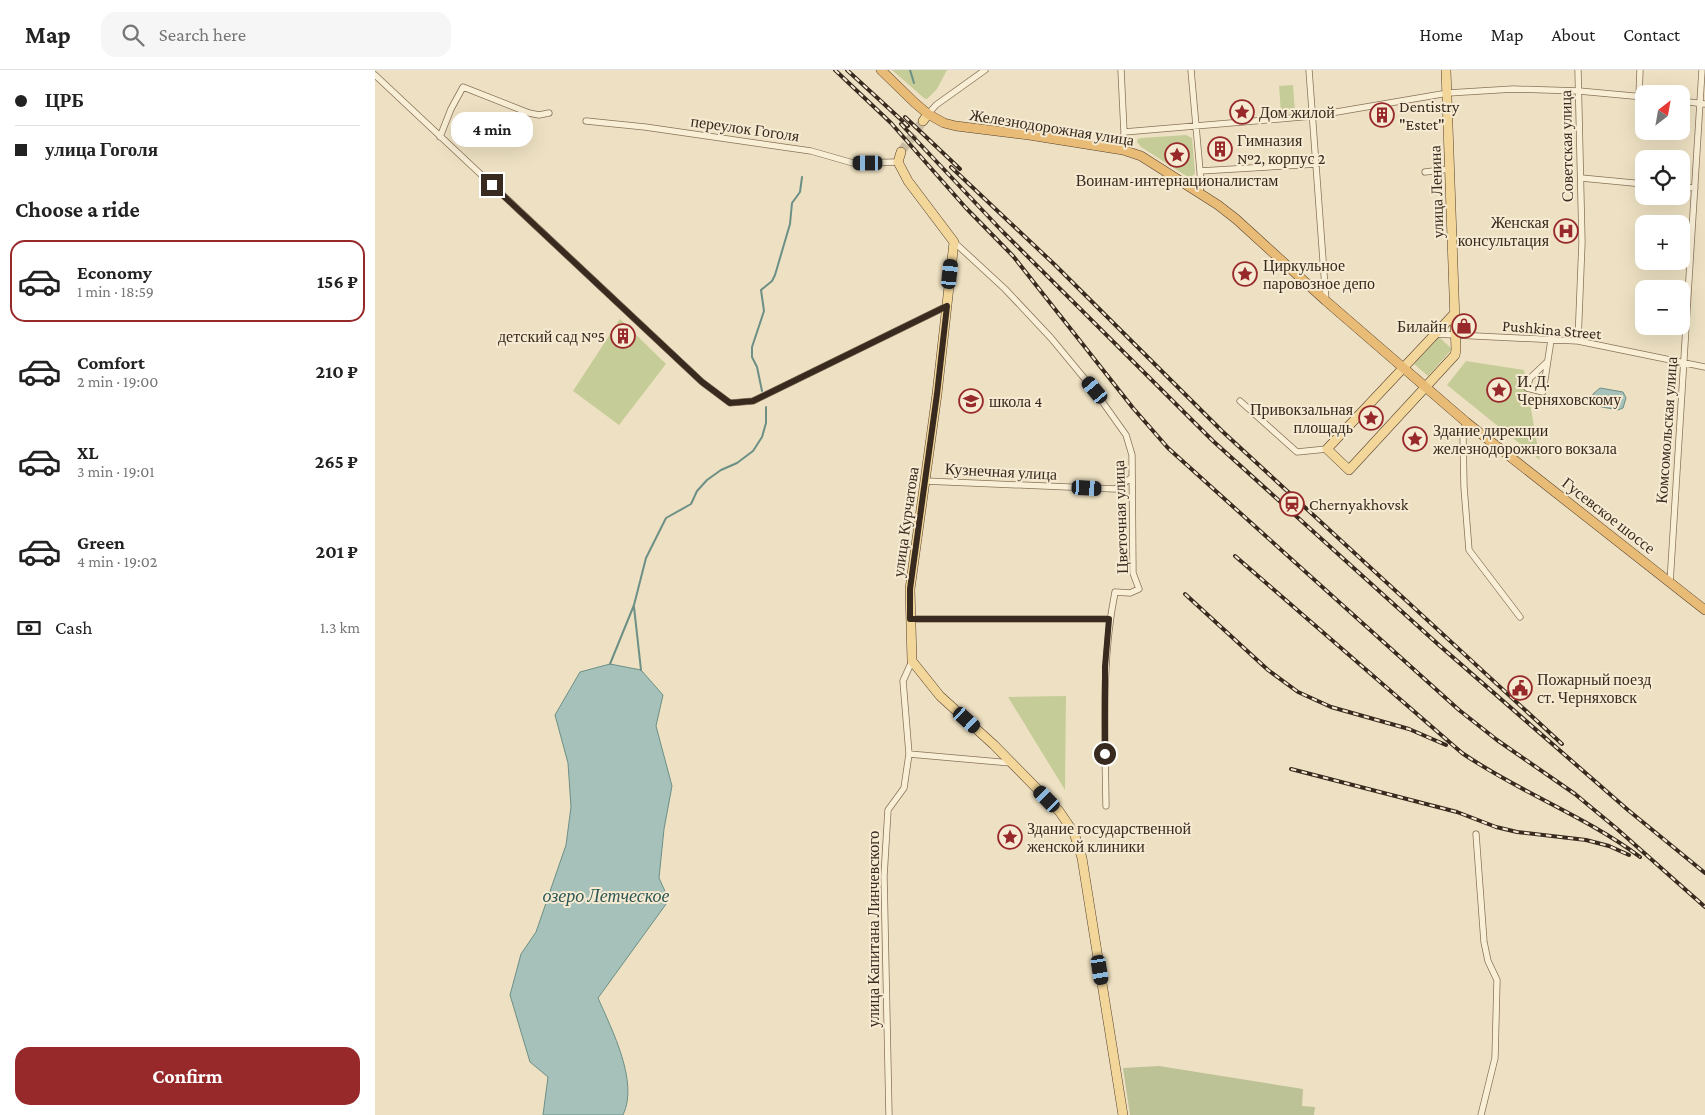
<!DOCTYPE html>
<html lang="en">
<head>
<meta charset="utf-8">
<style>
	:root { --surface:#fff; --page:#f6f6f6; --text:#222; --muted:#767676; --line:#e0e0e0; --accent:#98292b }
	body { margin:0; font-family:"Crimson Pro",serif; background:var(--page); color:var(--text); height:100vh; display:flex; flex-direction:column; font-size:19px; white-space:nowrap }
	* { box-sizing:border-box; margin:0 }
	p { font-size:16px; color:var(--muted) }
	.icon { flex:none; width:28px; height:28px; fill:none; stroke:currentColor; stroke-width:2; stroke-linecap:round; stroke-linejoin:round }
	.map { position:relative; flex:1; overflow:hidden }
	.drawer { display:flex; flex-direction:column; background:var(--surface); width:375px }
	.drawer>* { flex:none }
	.banner { display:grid; align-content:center; height:110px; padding:0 15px; background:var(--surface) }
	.needle { width:32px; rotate:31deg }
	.tools { position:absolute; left:1260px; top:15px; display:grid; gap:10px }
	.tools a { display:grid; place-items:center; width:55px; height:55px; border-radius:10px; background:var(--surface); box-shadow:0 5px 20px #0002; font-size:25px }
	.end { position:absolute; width:22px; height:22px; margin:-11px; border:6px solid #382a1e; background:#fff; box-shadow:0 0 0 2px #fff }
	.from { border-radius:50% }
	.bubble { position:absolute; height:35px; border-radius:15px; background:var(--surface); box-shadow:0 5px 20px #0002; font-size:16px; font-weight:700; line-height:35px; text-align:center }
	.car { position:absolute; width:15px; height:30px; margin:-15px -8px; border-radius:6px; box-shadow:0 0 4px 1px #0007; background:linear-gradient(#222 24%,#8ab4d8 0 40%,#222 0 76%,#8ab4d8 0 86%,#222 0) }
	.banner b { display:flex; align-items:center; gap:18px; height:48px; font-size:19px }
	.banner b+b { border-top:1px solid var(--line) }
	.banner i { width:12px; height:12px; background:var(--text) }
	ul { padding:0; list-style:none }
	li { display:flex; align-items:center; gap:15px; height:82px; margin:0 10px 8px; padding:0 5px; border:2px solid transparent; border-radius:15px }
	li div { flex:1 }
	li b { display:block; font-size:19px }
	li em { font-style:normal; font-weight:700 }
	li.active { border-color:var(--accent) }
	li>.icon { width:45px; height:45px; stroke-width:1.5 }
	h2 { padding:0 15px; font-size:22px; line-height:60px }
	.pay { display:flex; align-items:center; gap:12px; height:55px; padding:0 15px; font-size:19px }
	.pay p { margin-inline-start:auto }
	.button { display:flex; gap:10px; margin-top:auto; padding:10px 15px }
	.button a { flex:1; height:58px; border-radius:15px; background:var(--accent); color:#fff; font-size:20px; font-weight:700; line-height:58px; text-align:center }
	header { display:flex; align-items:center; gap:30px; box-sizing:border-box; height:70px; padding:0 25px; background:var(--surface); border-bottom:1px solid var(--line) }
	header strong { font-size:24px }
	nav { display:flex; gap:28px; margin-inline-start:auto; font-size:18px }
	.search { width:350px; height:45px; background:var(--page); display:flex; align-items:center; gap:12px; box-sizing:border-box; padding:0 18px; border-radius:15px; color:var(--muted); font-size:19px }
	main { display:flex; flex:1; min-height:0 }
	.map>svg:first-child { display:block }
	.green { fill:#c6cc97 }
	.cemetery { fill:#bcc196 }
	.water { fill:#a5c1b9; stroke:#6c8f86 }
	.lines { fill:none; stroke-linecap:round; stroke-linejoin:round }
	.stream { stroke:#6c8f86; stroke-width:2 }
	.primary-tunnel { stroke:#cabca2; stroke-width:9; stroke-dasharray:9 4.5; stroke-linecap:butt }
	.minor-casing { stroke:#88725a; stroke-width:7 }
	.primary-casing { stroke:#56402e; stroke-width:10 }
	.trunk-casing { stroke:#56402e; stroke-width:10 }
	.minor { stroke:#f9eed6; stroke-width:5.5 }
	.primary { stroke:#f2d69a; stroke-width:9 }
	.trunk { stroke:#e8bb76; stroke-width:9 }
	.rail-casing { stroke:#382a1e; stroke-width:4 }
	.rail { stroke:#f6ebd2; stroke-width:2; stroke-dasharray:5.5; stroke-linecap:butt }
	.route { stroke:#382a1e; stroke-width:6 }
	.labels { text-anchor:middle; stroke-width:4; stroke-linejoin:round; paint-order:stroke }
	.poi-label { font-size:16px; fill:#382a1e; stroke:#f6ebd2; text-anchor:start }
	.street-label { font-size:16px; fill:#382a1e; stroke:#f6ebd2 }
	.water-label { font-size:18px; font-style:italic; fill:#2d5855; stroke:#f6ebd2 }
</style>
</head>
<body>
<header>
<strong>Map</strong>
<div class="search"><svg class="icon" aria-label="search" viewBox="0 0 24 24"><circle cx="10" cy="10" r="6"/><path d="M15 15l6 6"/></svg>Search here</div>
<nav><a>Home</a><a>Map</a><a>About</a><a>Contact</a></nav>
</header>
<main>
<section class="drawer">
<div class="banner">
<b><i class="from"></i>ЦРБ</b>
<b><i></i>улица Гоголя</b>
</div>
<h2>Choose a ride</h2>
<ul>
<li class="active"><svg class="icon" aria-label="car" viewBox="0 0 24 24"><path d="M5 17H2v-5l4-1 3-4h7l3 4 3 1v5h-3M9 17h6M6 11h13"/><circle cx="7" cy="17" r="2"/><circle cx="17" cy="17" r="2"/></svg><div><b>Economy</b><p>1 min · 18:59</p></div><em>156 ₽</em></li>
<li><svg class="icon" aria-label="car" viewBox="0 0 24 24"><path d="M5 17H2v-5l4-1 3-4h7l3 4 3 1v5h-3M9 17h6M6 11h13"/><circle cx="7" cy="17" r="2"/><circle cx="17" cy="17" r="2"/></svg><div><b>Comfort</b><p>2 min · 19:00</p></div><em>210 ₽</em></li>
<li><svg class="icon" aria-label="car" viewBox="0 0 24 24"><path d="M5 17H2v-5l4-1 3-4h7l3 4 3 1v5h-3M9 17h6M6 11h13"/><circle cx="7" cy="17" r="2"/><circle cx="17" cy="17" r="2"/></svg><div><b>XL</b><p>3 min · 19:01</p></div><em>265 ₽</em></li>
<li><svg class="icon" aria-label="car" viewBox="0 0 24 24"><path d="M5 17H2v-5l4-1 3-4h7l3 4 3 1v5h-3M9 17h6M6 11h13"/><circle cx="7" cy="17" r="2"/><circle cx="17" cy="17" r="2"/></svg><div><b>Green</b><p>4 min · 19:02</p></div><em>201 ₽</em></li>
</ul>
<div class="pay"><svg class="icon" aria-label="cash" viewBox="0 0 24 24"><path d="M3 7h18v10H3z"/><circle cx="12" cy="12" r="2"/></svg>Cash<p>1.3 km</p></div>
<div class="button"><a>Confirm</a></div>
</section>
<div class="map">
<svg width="1330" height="1045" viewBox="0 0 1330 1045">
	<rect width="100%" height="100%" fill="#eee1c3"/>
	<path class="green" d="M517 0H572L562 19 552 29 549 28Z
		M918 15 920 42 906 43 904 16Z
		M811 65 817 68 820 102 819 105 813 107 766 77 762 72 763 69 766 68Z
		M245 249 291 294 244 355 198 321Z
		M1064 267 1077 279 1053 306 1039 294Z
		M1091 291 1149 300 1165 390 1072 315Z
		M691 626 690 720 633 627Z"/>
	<path class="cemetery" d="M784 996 928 1019 927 1036 940 1037 939 1045H755L748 998Z"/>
	<path class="water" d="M1225 318 1248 322 1251 328 1248 338 1243 340 1222 336 1218 330V324Z
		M235 594 266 600 288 625 281 656 297 716 289 759 284 808 294 830 223 928C237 960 264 1012 248 1045H168L173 1007 155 992 135 925 146 884 161 862 191 775 196 737 193 693 180 645 205 602Z"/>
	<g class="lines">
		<path class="stream" d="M535 0 539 13
			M387 321 382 297 377 287V277L389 241 386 220 397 211 400 205 415 154 417 133 425 122 427 107
			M259 537 266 600
			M235 594 259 535 271 488 291 448 316 434 322 421 332 410 346 400 362 393 378 381 387 367 391 353V337"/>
		<path class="primary-tunnel" d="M526 82 548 51"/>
		<g class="minor-casing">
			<path id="minor" d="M746 0 749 62 748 80
				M816 0 825 101 826 117 824 122
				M934 0 951 231
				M0 5 327 312 355 333 378 331 572 236
				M1264 26 1265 0
				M1306 31 1330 34
				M553 44 561 35 610 0
				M211 51 270 57 436 81 478 93 523 92
				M749 62 938 46 1073 23 1138 19 1204 21 1269 27
				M65 67 76 39 88 17 154 43 164 45 174 43
				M825 101 942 94
				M1050 102 1075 99
				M1206 108 1269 114
				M1306 117 1320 118
				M579 172 630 219 676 268 719 320 751 365 757 385 758 503 764 519 755 523 740 522C726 592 730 664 731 736
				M1060 264 1203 271 1330 297
				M1203 271 1207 172 1203 0
				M1172 292 1155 308 1152 318 1168 322 1176 270
				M865 331 922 382 952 379
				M1091 352 1088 365 1089 417 1094 480 1145 547
				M550 411 740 419 756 408
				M1295 513 1327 0
				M535 549H734
				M534 684 636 693
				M1101 764 1109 872 1113 891 1122 910 1120 988 1106 1045
				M514 1045 509 806 513 740 529 718 534 684 528 611 537 591"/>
		</g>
		<g class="primary-casing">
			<path id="primary" d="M1071 0 1081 280 1080 285 974 400 952 379 1079 244
				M548 51 553 44
				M526 82 523 92 533 111 579 172 562 324 535 519 537 591 565 626 619 675 684 741 699 763 707 788 748 1045"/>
		</g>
		<g class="trunk-casing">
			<path id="trunk" d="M506 0 540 33 553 44 569 53 581 56 654 65 748 80 766 86 843 135 861 149 951 231 1091 352 1330 540"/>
		</g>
		<use href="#minor" class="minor"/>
		<use href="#primary" class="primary"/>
		<use href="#trunk" class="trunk"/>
		<g class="rail-casing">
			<path id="rail" d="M460 0 516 53 591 138 638 186 758 338 793 378 1084 640 1122 670 1200 724 1241 758 1330 837
				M472 0 533 56
				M530 47 585 99
				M526 54 627 161 838 371 1065 576 1253 740 1330 803
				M576 97 680 195 847 361 1187 674
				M860 486 1087 683C1144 722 1210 746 1265 787
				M810 524 893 600 923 622 956 637 1034 659 1071 675
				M916 699 1082 742 1121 757 1142 762 1211 770 1234 776 1254 785"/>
		</g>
		<use href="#rail" class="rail"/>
	</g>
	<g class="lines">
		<path class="route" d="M117 115 327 312 355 333 378 331 572 236 562 324 535 519V549H734L730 597V684"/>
	</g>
	<defs>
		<g id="sight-ring" transform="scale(1.25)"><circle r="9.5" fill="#f6ebd2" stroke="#98292b" stroke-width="1.5"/><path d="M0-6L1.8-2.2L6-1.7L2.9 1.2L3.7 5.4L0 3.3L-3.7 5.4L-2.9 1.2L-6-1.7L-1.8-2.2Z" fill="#98292b"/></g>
		<g id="building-ring" transform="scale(1.25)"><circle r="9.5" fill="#f6ebd2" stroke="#98292b" stroke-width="1.5"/><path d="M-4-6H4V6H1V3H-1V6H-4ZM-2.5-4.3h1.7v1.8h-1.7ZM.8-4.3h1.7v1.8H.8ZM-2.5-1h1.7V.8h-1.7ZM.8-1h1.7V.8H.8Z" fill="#98292b"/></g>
		<g id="hospital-ring" transform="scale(1.25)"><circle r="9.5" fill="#f6ebd2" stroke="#98292b" stroke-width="1.5"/><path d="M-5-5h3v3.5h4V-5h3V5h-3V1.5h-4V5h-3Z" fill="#98292b"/></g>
		<g id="shop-ring" transform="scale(1.25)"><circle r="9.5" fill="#f6ebd2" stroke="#98292b" stroke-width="1.5"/><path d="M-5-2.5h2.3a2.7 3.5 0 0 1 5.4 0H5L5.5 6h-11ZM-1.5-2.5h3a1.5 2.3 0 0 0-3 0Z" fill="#98292b"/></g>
		<g id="school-ring" transform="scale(1.25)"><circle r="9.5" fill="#f6ebd2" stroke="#98292b" stroke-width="1.5"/><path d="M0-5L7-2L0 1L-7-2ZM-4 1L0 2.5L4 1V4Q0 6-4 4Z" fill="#98292b"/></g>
		<g id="station-ring" transform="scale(1.25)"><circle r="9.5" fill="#f6ebd2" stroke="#98292b" stroke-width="1.5"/><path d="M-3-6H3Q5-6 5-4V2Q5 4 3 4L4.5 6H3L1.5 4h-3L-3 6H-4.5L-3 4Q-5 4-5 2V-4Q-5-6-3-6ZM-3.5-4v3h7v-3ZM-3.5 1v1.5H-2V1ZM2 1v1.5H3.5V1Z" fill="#98292b"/></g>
		<g id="civic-ring" transform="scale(1.25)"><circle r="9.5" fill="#f6ebd2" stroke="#98292b" stroke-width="1.5"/><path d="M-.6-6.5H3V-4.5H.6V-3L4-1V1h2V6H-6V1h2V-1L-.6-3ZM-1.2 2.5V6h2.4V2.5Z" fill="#98292b"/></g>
	</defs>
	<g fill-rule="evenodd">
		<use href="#sight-ring" x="867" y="42"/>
		<use href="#building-ring" x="1007" y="45"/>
		<use href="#building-ring" x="845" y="79"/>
		<use href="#sight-ring" x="802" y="85"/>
		<use href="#hospital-ring" x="1191" y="161"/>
		<use href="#sight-ring" x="870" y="204"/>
		<use href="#shop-ring" x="1089" y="256"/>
		<use href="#building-ring" x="248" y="266"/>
		<use href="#sight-ring" x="1124" y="320"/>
		<use href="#school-ring" x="596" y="331"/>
		<use href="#sight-ring" x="996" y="348"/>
		<use href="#sight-ring" x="1040" y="369"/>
		<use href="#station-ring" x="917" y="434"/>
		<use href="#civic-ring" x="1145" y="618"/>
		<use href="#sight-ring" x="635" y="767"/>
	</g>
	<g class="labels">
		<g class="poi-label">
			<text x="1024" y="42">Dentistry<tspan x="1024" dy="18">"Estet"</tspan></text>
			<text x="884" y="48">Дом жилой</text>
			<text x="862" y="76">Гимназия<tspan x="862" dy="18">№2, корпус 2</tspan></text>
			<text x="802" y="116" text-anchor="middle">Воинам-интернационалистам</text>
			<text x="1174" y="158" text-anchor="end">Женская<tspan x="1174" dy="18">консультация</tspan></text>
			<text x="888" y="201">Циркульное<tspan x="888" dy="18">паровозное депо</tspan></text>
			<text x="1072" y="262" text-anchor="end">Билайн</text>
			<text x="230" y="272" text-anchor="end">детский сад №5</text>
			<text x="1142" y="317">И. Д.<tspan x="1142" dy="18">Черняховскому</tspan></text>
			<text x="614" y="337">школа 4</text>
			<text x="978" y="345" text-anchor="end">Привокзальная<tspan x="978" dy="18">площадь</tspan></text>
			<text x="1058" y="366">Здание дирекции<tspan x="1058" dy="18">железнодорожного вокзала</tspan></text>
			<text x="934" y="440">Chernyakhovsk</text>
			<text x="1162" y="615">Пожарный поезд<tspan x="1162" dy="18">ст. Черняховск</tspan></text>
			<text x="652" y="764">Здание государственной<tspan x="652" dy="18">женской клиники</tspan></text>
		</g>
		<g class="street-label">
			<text transform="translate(677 57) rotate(9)" y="6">Железнодорожная улица</text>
			<text transform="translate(370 58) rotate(8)" y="6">переулок Гоголя</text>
			<text transform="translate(1191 76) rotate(-91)" y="6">Советская улица</text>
			<text transform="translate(1061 122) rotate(-92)" y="6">улица Ленина</text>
			<text transform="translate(1177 259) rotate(5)" y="6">Pushkina Street</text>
			<text transform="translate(1291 360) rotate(-86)" y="6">Комсомольская улица</text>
			<text transform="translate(626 401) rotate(3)" y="6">Кузнечная улица</text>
			<text transform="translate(1234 445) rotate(38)" y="6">Гусевское шоссе</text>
			<text transform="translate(745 447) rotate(-92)" y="6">Цветочная улица</text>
			<text transform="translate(530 452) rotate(-82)" y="6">улица Курчатова</text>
			<text transform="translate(498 859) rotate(-90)" y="6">улица Капитана Линчевского</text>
		</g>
		<g class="water-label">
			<text x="231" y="832">озеро Летческое</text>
		</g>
	</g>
</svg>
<div class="tools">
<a><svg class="needle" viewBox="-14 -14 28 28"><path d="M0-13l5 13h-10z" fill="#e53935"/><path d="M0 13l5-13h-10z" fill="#767676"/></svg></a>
<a><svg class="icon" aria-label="locate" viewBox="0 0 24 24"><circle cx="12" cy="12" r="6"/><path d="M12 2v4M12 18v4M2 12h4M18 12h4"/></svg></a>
<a>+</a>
<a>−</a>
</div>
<i class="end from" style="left:730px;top:684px"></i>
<i class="end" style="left:117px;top:115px"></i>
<div class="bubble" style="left:76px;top:42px;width:82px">4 min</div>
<i class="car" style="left:493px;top:93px;rotate:270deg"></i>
<i class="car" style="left:575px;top:204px;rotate:6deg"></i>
<i class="car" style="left:720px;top:320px;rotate:320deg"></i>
<i class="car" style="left:712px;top:418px;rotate:93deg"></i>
<i class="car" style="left:592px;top:650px;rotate:132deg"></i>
<i class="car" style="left:672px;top:729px;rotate:316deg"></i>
<i class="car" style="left:725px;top:900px;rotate:171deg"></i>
</div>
</main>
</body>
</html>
